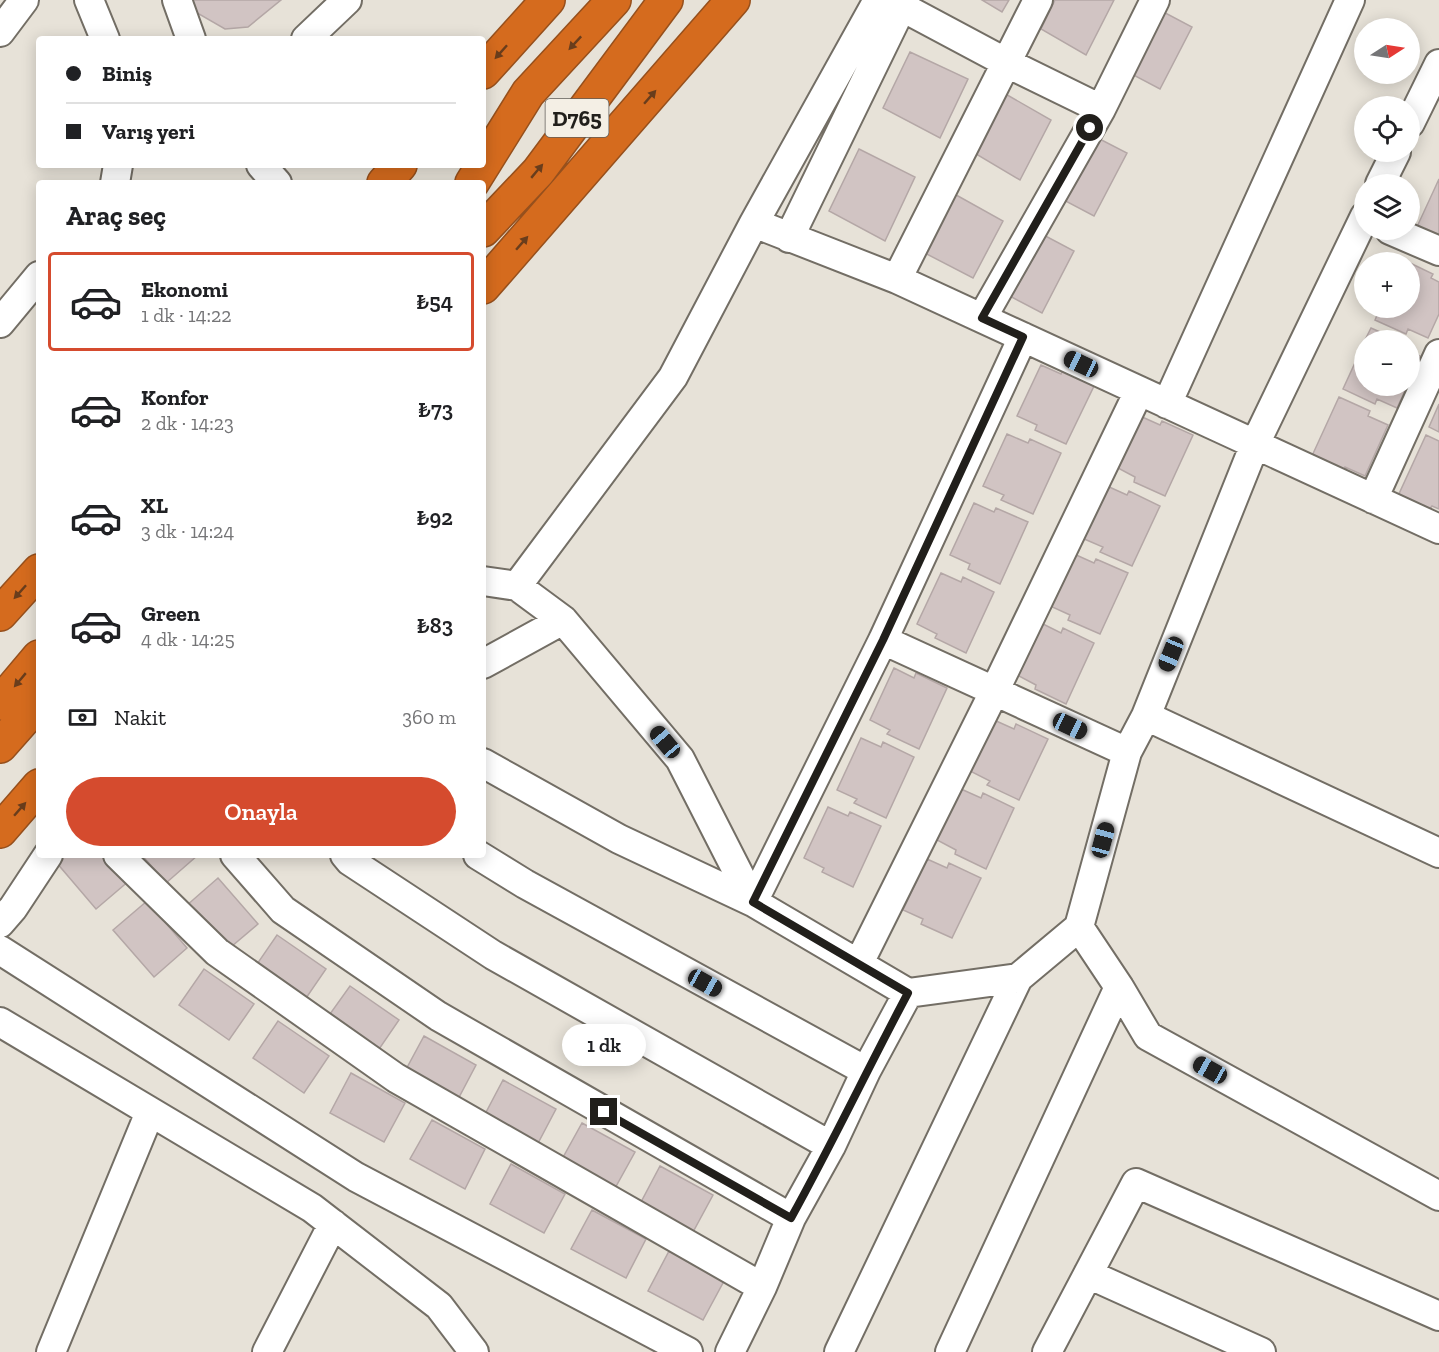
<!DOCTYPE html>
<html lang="tr">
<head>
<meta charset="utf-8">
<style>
	:root { --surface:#fff; --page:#f6f6f6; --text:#202124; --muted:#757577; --line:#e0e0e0; --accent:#d54b2e }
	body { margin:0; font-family:"Zilla Slab",serif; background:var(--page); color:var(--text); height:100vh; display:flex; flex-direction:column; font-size:22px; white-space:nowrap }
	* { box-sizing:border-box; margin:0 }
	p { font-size:20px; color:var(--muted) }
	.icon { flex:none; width:33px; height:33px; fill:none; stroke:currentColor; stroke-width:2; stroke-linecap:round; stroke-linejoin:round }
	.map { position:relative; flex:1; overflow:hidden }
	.side { position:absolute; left:36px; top:180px; width:450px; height:678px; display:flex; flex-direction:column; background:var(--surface); border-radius:6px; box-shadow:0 3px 15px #0003 }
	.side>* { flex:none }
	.guide { position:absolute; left:36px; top:36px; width:450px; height:132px; border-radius:6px; box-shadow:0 3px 15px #0003; display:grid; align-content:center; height:132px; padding:0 30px; background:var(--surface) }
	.needle { width:39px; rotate:78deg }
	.tools { position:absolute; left:1354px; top:18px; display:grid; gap:12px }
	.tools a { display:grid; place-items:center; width:66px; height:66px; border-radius:50%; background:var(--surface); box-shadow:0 3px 15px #0003; font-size:30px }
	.end { position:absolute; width:27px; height:27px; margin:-14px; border:8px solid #211f1b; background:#fff; box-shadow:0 0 0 3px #fff }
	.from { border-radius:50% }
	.bubble { position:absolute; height:42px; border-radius:21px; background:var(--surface); box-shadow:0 3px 15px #0003; font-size:20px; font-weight:600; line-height:42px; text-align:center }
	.car { position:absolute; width:18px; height:36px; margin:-18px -9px; border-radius:8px; box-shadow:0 0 4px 2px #0007; background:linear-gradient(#222 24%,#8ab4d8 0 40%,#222 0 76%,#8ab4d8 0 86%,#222 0) }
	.guide b { display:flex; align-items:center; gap:21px; height:57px; font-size:22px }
	.guide b+b { border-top:2px solid var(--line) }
	.guide i { width:15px; height:15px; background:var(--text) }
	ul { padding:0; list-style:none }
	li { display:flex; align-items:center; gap:18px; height:99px; margin:0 12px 9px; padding:0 18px; border:3px solid transparent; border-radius:6px }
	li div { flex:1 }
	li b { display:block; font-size:22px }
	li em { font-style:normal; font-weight:600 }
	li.active { border-color:var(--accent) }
	li>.icon { width:54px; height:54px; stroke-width:1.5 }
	h2 { padding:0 30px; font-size:27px; line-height:72px }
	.pay { display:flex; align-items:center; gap:15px; height:66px; padding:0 30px; font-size:22px }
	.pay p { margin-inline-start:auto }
	.primary-button { display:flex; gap:12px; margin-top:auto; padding:12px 30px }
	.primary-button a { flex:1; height:69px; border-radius:36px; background:var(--accent); color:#fff; font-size:24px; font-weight:600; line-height:69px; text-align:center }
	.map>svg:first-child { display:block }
	.building { fill:#d1c4c3; stroke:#b4a7a6; stroke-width:1.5 }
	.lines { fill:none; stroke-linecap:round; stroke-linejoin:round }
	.minor-casing { stroke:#736e65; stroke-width:32 }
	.highway-casing { stroke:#96501d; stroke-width:36 }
	.minor { stroke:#fff; stroke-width:28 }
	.highway { stroke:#d56b1e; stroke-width:33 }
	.oneway { fill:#693d1c }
	.route { stroke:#211f1b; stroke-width:8 }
	.labels { text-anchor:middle; stroke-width:4.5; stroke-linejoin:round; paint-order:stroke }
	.shield { fill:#f4efe5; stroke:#605d58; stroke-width:1.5 }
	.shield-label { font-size:22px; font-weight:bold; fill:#211f1b }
</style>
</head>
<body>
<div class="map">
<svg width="1439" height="1352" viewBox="0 0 1439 1352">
	<rect width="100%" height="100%" fill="#e7e2d8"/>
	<path class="building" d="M188 0H281L248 27 225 29 192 10Z
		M982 0H1009L1002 12Z
		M1055 0H1114L1086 55 1041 29Z
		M1154 7 1192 27 1160 89 1122 69Z
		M910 52 968 79 940 138 883 108Z
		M1002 92 1051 120 1020 180 971 151Z
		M1088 133 1127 153 1094 216 1056 196Z
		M859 149 915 177 885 241 829 211Z
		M1439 179V239L1416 229Z
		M949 191 1003 221 973 278 919 250Z
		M1036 231 1074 251 1042 313 1004 293Z
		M1410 263 1433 274 1431 278 1439 282V314L1428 338 1408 329 1406 334 1375 320 1380 308H1410Z
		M1371 328 1398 340H1365Z
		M1365 341V386H1407L1397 408 1377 399 1375 404 1343 389Z
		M1410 351 1420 356 1410 379Z
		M1041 365 1061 374 1063 369 1095 384 1066 444 1035 430 1037 425 1017 416Z
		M1339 397 1370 411 1368 416 1388 425 1365 476 1345 467 1343 472 1311 458Z
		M1439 404V432L1429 427Z
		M1140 416 1160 425 1162 421 1193 435 1165 496 1134 482 1135 477 1116 467Z
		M1007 434 1028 443 1030 439 1061 453 1033 514 1001 500 1004 495 983 486Z
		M1426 435 1439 441V509L1432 506 1429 510 1398 496Z
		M1107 486 1127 495 1129 491 1160 506 1132 566 1100 552 1103 547 1082 538Z
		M974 503 994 512 996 508 1028 522 1000 584 968 569 970 564 950 555Z
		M1074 554 1094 563 1096 559 1128 573 1100 634 1068 620 1070 615 1050 606Z
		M941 573 961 582 963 577 994 592 966 653 935 638 937 634 917 624Z
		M1041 623 1061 633 1063 628 1094 643 1066 704 1035 689 1036 685 1017 675Z
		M894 668 914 678 916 673 947 688 919 749 887 734 890 730 870 720Z
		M994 720 1014 729 1016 724 1048 739 1019 800 987 785 990 781 970 771Z
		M861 738 881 747 883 742 914 757 886 818 854 803 857 799 837 790Z
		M961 789 981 798 983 793 1014 808 986 869 955 854 956 850 937 840Z
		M828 807 848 816 850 812 881 826 853 887 822 872 824 868 804 858Z
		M64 855H108L130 880 96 909 56 862Z
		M142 855H198L166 883Z
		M927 859 947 868 949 863 981 878 952 938 921 924 923 919 903 910Z
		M218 878 258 924 225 952 186 906Z
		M147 901 187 948 154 977 113 930Z
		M277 935 326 969 302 1004 253 970Z
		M204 969 254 1004 229 1040 179 1005Z
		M350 986 399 1020 375 1055 325 1021Z
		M278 1021 329 1056 304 1093 253 1058Z
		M424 1036 476 1065 456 1103 403 1075Z
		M351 1073 405 1103 384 1142 330 1113Z
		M503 1080 556 1109 536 1147 483 1118Z
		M432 1120 485 1149 465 1189 410 1159Z
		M582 1123 635 1152 614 1190 561 1161Z
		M511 1164 565 1194 544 1233 490 1204Z
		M660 1166 713 1195 693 1232 640 1204Z
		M592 1210 646 1239 626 1278 571 1249Z
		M669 1251 724 1281 703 1320 648 1291Z"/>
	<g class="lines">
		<g class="minor-casing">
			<path id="minor" d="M89 0 105 39
				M177 0 191 39
				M902 7 1007 63 1101 109
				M0 32 24 0
				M306 39 347 0
				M1410 123 1439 64
				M261 165 277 183
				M115 183 118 165
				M1380 184 1396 152
				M1365 216 1255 444 1146 716 1127 752 1079 927 1119 987 1148 1036 1439 1196
				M754 223 897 279 1439 529
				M1390 230 1439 251
				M789 238 905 0
				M897 279 1038 0
				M982 318 1101 109 1155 0
				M0 323 39 276
				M1167 404 1350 0
				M1373 499 1439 354
				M483 581 517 586 673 377 754 223 878 0
				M517 586 563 620
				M883 640 1127 752
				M483 664 563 620 680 759 753 902
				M1146 716 1439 853
				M483 763 619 839 753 902 908 993 1018 978 1079 927
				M118 855 217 952 396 1078 762 1287
				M235 855 283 910 438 1016 791 1218
				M345 855 350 861 493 955 831 1146
				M478 855 525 884 866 1071
				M753 902 883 640 1023 337
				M0 923 13 908 48 855
				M0 950 356 1177 688 1352
				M859 963 995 690 1139 391
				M0 1022 312 1208 439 1306 474 1352
				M1088 1274 1261 1352
				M51 1352 150 1112
				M267 1352 333 1224
				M730 1352 762 1287 791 1218 831 1146 866 1071 908 993
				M839 1352 1018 978
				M950 1352 1119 987
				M1047 1352 1136 1183 1439 1316"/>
		</g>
		<g class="highway-casing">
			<path id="highway" d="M483 72 548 0
				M384 183 400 165
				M472 183 528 93 614 0
				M483 230 538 172 666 0
				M483 287 733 0
				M0 614 39 571
				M0 703 39 657
				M0 746 39 702
				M0 831 39 786"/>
		</g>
		<use href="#minor" class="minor"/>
		<use href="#highway" class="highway"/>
	</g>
	<defs><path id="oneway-solid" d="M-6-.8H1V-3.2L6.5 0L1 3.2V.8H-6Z" transform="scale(1.5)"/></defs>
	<g class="oneway">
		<use href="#oneway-solid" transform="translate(575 43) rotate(133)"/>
		<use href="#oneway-solid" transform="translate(501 52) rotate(132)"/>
		<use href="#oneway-solid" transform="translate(650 97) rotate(-49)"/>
		<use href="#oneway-solid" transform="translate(537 171) rotate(-50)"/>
		<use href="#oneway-solid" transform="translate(522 243) rotate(-49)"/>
		<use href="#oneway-solid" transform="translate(20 592) rotate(132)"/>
		<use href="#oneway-solid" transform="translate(20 680) rotate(130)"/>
		<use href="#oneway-solid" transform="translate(20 809) rotate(-49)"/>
	</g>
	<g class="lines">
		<path class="route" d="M604 1112 791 1218C832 1144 868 1068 908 993L753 902 883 640 1023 337 982 318 1090 128"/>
	</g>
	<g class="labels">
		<rect class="shield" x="545.5" y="99" width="63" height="38" rx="4.5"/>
		<g class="shield-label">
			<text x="577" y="126">D765</text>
		</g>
	</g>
</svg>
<div class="tools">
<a><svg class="needle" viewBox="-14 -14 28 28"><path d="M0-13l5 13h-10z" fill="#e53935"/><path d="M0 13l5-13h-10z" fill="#757577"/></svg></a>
<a><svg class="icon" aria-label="locate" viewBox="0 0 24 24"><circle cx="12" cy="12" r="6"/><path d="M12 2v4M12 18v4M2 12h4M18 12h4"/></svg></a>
<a><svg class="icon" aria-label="layers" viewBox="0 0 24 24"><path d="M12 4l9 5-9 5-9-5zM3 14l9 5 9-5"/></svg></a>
<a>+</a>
<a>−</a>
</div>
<i class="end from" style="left:1090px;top:128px"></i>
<i class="end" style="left:604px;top:1112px"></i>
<div class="bubble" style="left:562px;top:1024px;width:84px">1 dk</div>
<i class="car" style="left:1081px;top:364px;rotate:295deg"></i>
<i class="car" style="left:1171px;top:654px;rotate:202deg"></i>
<i class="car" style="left:1070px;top:726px;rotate:115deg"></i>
<i class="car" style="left:665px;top:742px;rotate:320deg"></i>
<i class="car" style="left:1103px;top:840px;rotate:15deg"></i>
<i class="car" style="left:705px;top:983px;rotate:119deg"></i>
<i class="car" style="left:1210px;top:1070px;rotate:299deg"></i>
<div class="guide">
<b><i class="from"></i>Biniş</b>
<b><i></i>Varış yeri</b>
</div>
<section class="side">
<h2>Araç seç</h2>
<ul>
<li class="active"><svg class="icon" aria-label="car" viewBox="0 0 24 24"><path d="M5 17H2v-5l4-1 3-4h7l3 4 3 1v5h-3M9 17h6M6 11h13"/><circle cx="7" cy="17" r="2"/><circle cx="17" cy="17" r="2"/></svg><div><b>Ekonomi</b><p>1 dk · 14:22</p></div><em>₺54</em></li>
<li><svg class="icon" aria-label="car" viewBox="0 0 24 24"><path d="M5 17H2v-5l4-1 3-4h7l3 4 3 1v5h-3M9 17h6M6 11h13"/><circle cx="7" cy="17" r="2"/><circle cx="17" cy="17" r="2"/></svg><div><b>Konfor</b><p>2 dk · 14:23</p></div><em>₺73</em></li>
<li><svg class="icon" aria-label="car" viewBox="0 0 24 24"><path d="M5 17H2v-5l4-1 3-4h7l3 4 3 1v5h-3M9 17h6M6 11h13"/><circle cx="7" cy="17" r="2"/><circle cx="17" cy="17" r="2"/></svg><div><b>XL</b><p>3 dk · 14:24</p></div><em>₺92</em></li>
<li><svg class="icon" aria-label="car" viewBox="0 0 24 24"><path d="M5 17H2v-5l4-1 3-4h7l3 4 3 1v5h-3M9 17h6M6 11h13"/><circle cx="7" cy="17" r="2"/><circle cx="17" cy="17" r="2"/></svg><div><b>Green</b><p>4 dk · 14:25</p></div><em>₺83</em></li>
</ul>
<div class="pay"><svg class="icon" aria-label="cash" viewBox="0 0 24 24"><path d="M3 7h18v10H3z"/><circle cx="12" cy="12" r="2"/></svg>Nakit<p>360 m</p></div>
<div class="primary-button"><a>Onayla</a></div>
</section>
</div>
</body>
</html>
